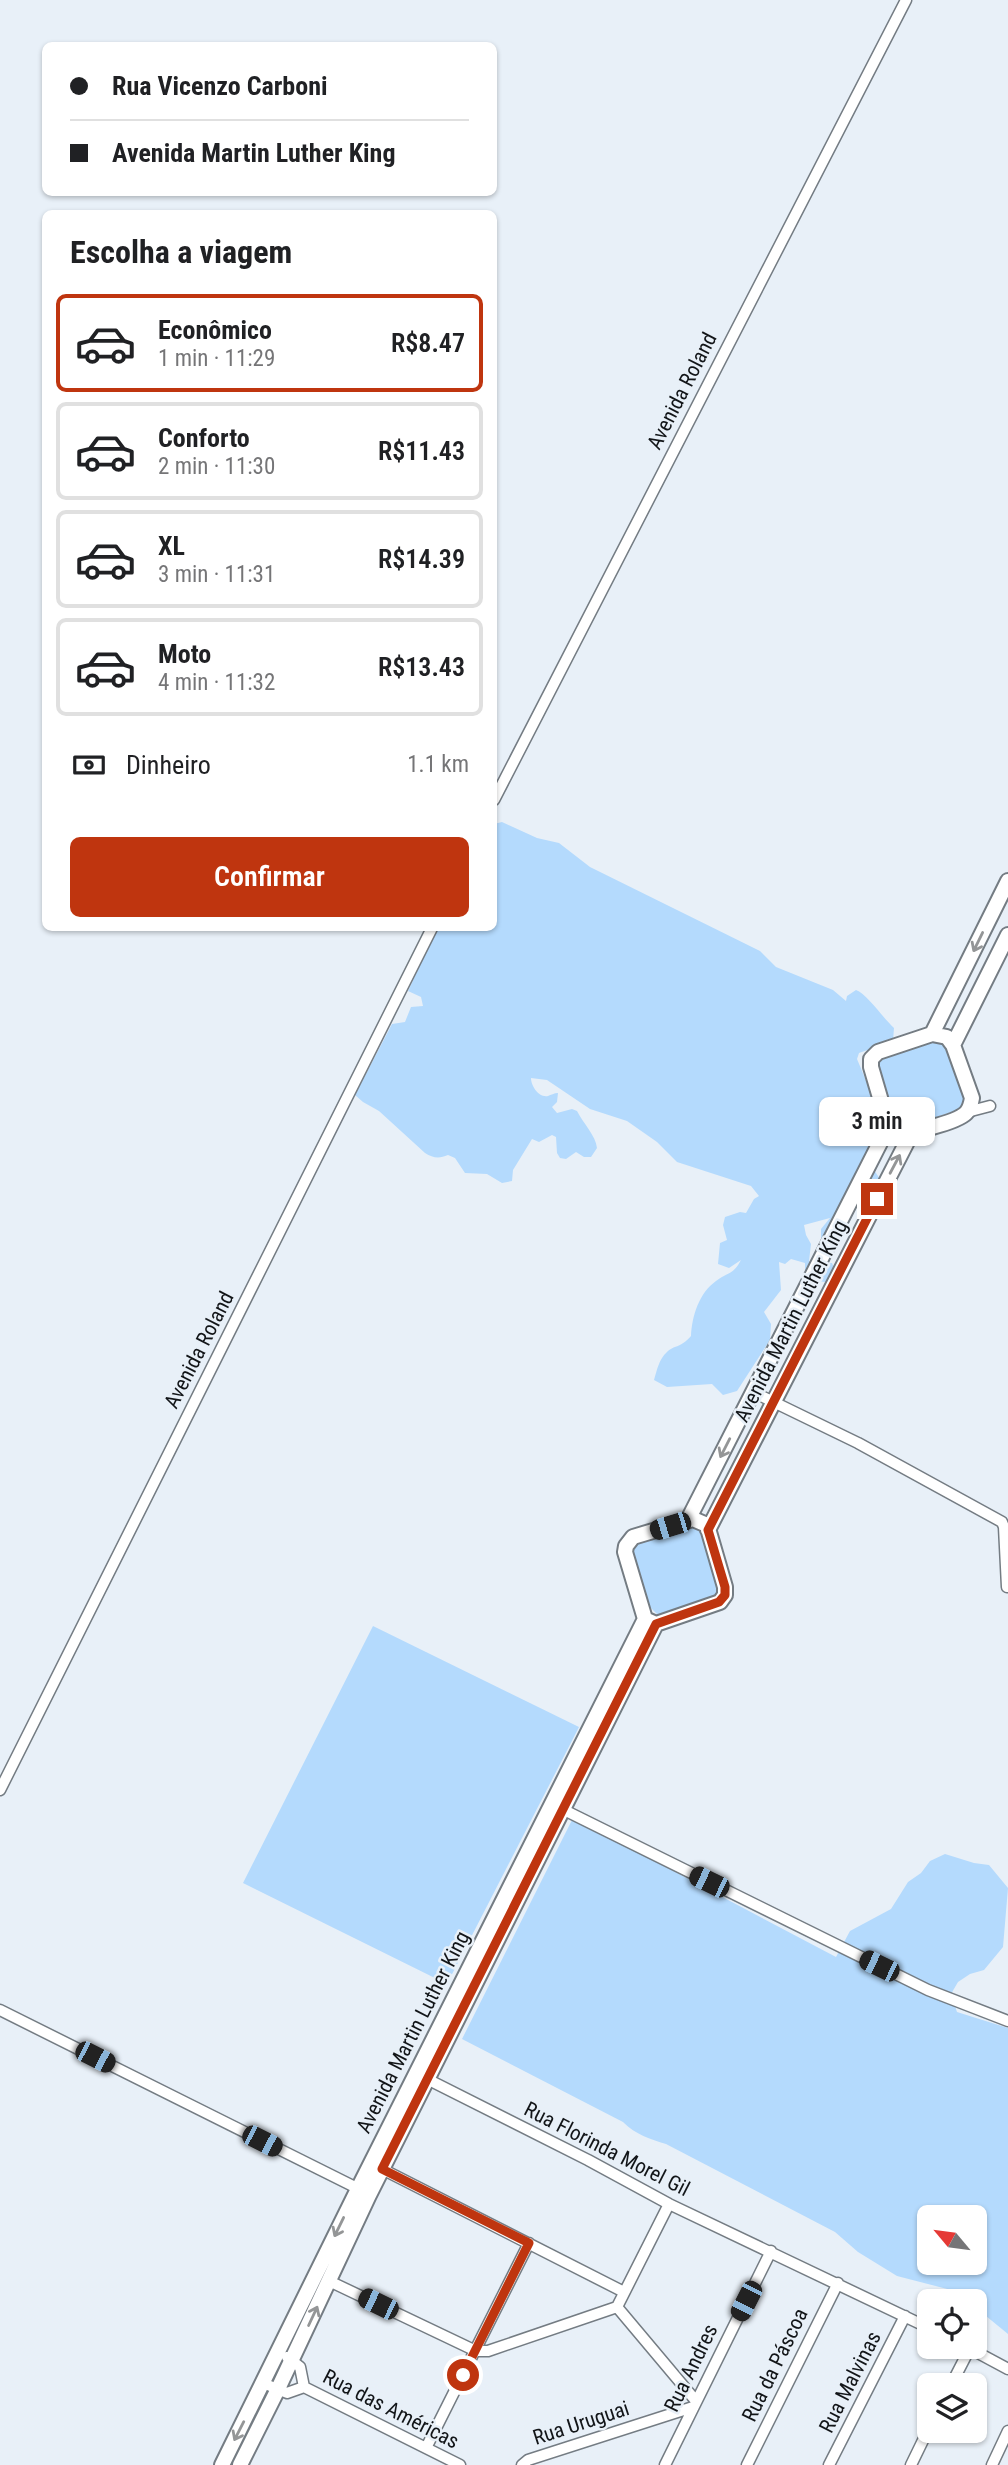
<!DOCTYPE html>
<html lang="pt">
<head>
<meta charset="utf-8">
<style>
	:root { --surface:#fff; --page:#f2f2f2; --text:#202124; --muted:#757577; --line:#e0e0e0; --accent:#bf350f }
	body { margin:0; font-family:"Roboto Condensed",sans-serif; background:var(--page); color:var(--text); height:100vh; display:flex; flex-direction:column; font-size:26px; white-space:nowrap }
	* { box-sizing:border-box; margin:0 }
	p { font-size:23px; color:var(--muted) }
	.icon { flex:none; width:38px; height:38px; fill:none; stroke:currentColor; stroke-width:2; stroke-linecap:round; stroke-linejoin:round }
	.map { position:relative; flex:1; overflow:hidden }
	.details { position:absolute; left:42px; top:210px; width:455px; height:721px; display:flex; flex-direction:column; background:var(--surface); border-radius:10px; box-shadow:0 2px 5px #0004 }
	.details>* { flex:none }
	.banner { position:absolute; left:42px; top:42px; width:455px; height:154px; border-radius:10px; box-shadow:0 2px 5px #0004; display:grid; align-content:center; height:154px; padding:0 28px; background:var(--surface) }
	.needle { width:46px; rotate:299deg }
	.controls { position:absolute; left:917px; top:2205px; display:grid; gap:14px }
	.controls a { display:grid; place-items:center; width:70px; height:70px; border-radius:10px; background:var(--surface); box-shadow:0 2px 5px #0004; font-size:35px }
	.end { position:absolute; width:32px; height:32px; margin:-16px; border:9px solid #bf350f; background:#fff; box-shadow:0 0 0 4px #fff }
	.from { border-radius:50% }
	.bubble { position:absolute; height:49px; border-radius:10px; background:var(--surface); box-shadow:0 2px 5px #0004; font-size:23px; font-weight:600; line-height:49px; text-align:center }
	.car { position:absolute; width:21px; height:42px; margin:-21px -10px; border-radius:9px; box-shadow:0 0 5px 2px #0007; background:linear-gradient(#222 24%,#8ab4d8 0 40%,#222 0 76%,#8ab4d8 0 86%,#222 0) }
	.banner b { display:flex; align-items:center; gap:24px; height:66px; font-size:26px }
	.banner b+b { border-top:2px solid var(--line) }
	.banner i { width:18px; height:18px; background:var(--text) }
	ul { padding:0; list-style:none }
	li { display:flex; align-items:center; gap:21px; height:98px; margin:0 14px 10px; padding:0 14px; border:4px solid var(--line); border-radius:10px }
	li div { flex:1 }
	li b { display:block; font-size:26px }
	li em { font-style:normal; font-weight:600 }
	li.current { border-color:var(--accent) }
	li>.icon { width:63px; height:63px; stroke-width:1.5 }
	h2 { padding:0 28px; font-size:32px; line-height:84px }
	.pay { display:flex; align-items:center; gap:18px; height:77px; padding:0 28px; font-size:26px }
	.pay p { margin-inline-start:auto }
	.cta { display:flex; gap:14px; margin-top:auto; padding:14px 28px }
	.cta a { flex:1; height:80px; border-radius:10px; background:var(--accent); color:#fff; font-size:28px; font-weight:600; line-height:80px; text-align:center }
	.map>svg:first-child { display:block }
	.green { fill:#b4dafd; fill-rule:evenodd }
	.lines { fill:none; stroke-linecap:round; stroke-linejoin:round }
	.minor-casing { stroke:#747c83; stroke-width:13 }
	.secondary-casing { stroke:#747c83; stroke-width:18 }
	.minor { stroke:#fff; stroke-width:10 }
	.secondary { stroke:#fff; stroke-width:14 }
	.oneway { stroke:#949697 }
	.route { stroke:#bf350f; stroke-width:9 }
	.labels { text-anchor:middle; stroke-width:5; stroke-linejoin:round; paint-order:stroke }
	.street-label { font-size:21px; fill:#121518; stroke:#e8f0f8 }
</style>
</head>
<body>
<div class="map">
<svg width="1008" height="2465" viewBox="0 0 1008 2465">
	<rect width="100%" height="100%" fill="#e8f0f8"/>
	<path class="green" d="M502 822 537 838 559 843 590 867 760 951 776 967 833 990 846 1001 847 996 856 990C867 994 883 1018 894 1028L893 1041 859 1053 857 1059 885 1126 872 1167 880 1179 875 1189 865 1178 821 1246V1229L830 1218 804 1225 806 1235 811 1244 809 1261 816 1265 832 1263 835 1271 830 1283 819 1281 814 1285 805 1275V1263L791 1259 785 1264 779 1262 781 1290 764 1312 771 1324 770 1340 737 1391 723 1395 712 1384 667 1387 654 1380C657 1370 659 1359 667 1352 674 1345 681 1348 691 1336 692 1316 699 1293 716 1281 728 1272 733 1275 741 1260L729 1268 718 1264 720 1243 727 1240 723 1225 725 1217 740 1212 746 1213 754 1199 759 1196 751 1186 677 1162 657 1142 627 1121 590 1109 547 1080 531 1078C531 1086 539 1098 548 1096 551 1095 554 1093 558 1093L557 1102 552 1107 557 1113 572 1109 577 1111C583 1123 596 1136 597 1148L591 1157H584L576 1152 566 1159 560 1158 557 1153 556 1137 552 1135 539 1142 532 1139 513 1170 512 1181 502 1183 487 1174 465 1173 455 1158 448 1155C439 1159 433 1158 425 1153L379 1111 363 1102 355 1095 392 1024 405 1022 411 1007 423 1006 421 997 408 991 437 928H494V824Z
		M936 1040 946 1042 964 1099 962 1106 957 1110 904 1128 894 1123 878 1064 882 1059Z
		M693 1526 700 1531 719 1588 715 1595 658 1615 649 1606 631 1551 636 1542Z
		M373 1626 579 1727 447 1984 243 1883Z
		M573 1818 836 1957 850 1931 891 1909 908 1882 921 1873 930 1861 945 1854 974 1863 989 1865 1008 1888 1003 1947 984 1970 970 1974 958 1982 951 1994 957 2012 1008 2028V2334L975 2307V2301H967L955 2291 897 2276 858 2252 835 2232 666 2144C650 2139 636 2135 623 2122L462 2039ZM929 2217H975V2263H929Z"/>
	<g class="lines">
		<g class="minor-casing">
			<path id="minor" d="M494 800 906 0
				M967 1112 990 1106
				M753 1392 858 1443 1002 1522 1004 1527 1007 1587
				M0 1790 432 928
				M562 1809 928 1990 1008 2021
				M0 2010 363 2191
				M427 2079 588 2160 669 2204 929 2328
				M382 2169 624 2292
				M329 2281 476 2351H488L617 2307 669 2204
				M617 2307 696 2401
				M967 2347 1008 2369
				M287 2357 300 2367 304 2387
				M263 2383 287 2393 304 2387
				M951 2385 970 2348
				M304 2387 460 2465
				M426 2448 529 2243
				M522 2465 528 2460 693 2407
				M665 2465 771 2251
				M747 2465 838 2283
				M829 2465 905 2316
				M911 2465 929 2428
				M992 2465 1008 2431"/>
		</g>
		<g class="secondary-casing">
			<path id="secondary" d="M932 1034 947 1037 953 1045 972 1098C971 1104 970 1109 966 1113 957 1122 908 1135 897 1132L886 1118 871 1067V1059L878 1052Z
				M932 1034 1008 881
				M953 1045 1008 935
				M693 1519 707 1525 725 1587V1595L720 1602 656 1624 645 1619 625 1552 626 1546 633 1537Z
				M688 1520 889 1125
				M708 1530 912 1132
				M222 2465 358 2189 645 1619
				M240 2465 277 2391 369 2195 656 1624"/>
		</g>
		<use href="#minor" class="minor"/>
		<use href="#secondary" class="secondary"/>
	</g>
	<defs><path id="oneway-shaft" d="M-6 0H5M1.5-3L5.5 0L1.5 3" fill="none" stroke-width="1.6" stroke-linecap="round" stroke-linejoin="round" transform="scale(1.75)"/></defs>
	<g class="oneway">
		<use href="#oneway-shaft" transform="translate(978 942) rotate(116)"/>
		<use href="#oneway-shaft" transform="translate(895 1164) rotate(-62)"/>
		<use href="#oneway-shaft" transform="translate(725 1448) rotate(117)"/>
		<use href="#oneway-shaft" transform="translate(339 2227) rotate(116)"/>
		<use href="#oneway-shaft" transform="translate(313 2316) rotate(-65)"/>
		<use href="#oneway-shaft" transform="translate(239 2431) rotate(117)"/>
	</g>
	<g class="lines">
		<path class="route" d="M463 2375 529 2243 382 2169 656 1624 719 1602 725 1595V1587L708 1530 877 1199"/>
	</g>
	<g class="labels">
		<g class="street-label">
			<text transform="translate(682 391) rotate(-63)" y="7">Avenida Roland</text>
			<text transform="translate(791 1321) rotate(-63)" y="7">Avenida Martin Luther King</text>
			<text transform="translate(199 1350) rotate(-63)" y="7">Avenida Roland</text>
			<text transform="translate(413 2032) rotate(-63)" y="7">Avenida Martin Luther King</text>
			<text transform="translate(607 2149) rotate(27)" y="7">Rua Florinda Morel Gil</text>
			<text transform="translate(775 2365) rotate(-64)" y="7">Rua da Páscoa</text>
			<text transform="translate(691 2368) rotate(-64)" y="7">Rua Andres</text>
			<text transform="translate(850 2382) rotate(-63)" y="7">Rua Malvinas</text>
			<text transform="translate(391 2409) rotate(27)" y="7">Rua das Américas</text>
			<text transform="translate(581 2423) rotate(-18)" y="7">Rua Uruguai</text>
		</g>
	</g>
</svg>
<div class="controls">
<a><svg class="needle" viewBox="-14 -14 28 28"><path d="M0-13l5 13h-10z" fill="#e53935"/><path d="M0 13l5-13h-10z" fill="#757577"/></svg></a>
<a><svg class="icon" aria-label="locate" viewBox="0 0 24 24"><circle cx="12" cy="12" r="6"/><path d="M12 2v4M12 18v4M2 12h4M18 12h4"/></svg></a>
<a><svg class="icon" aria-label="layers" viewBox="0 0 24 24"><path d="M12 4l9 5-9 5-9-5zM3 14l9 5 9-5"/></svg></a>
</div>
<i class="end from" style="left:463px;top:2375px"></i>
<i class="end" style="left:877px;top:1199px"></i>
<div class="bubble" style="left:819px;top:1097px;width:116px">3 min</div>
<i class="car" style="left:670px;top:1526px;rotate:253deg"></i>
<i class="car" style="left:709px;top:1882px;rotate:296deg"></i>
<i class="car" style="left:879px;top:1966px;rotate:296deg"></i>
<i class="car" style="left:95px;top:2057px;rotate:117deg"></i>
<i class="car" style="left:262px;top:2141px;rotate:117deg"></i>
<i class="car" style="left:746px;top:2301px;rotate:207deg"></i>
<i class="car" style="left:378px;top:2304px;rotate:296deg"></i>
<div class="banner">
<b><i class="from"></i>Rua Vicenzo Carboni</b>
<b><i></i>Avenida Martin Luther King</b>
</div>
<section class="details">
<h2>Escolha a viagem</h2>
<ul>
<li class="current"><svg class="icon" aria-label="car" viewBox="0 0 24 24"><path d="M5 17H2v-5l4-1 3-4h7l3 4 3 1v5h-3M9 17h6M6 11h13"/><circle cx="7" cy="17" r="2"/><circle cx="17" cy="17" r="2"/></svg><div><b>Econômico</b><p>1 min · 11:29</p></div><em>R$8.47</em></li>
<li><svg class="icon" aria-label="car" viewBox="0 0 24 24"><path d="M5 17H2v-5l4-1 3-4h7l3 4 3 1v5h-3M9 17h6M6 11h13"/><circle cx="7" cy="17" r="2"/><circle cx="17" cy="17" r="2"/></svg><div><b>Conforto</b><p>2 min · 11:30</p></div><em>R$11.43</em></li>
<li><svg class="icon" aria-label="car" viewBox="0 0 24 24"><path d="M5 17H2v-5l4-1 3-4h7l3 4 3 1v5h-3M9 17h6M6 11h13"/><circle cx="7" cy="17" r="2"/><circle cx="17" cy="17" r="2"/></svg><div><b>XL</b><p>3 min · 11:31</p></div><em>R$14.39</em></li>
<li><svg class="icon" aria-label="car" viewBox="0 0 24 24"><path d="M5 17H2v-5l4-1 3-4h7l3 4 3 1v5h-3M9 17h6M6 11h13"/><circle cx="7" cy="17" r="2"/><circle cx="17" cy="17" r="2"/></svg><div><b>Moto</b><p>4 min · 11:32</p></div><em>R$13.43</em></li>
</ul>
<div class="pay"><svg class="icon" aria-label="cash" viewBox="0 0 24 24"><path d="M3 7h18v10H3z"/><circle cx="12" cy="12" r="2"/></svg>Dinheiro<p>1.1 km</p></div>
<div class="cta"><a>Confirmar</a></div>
</section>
</div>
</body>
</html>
